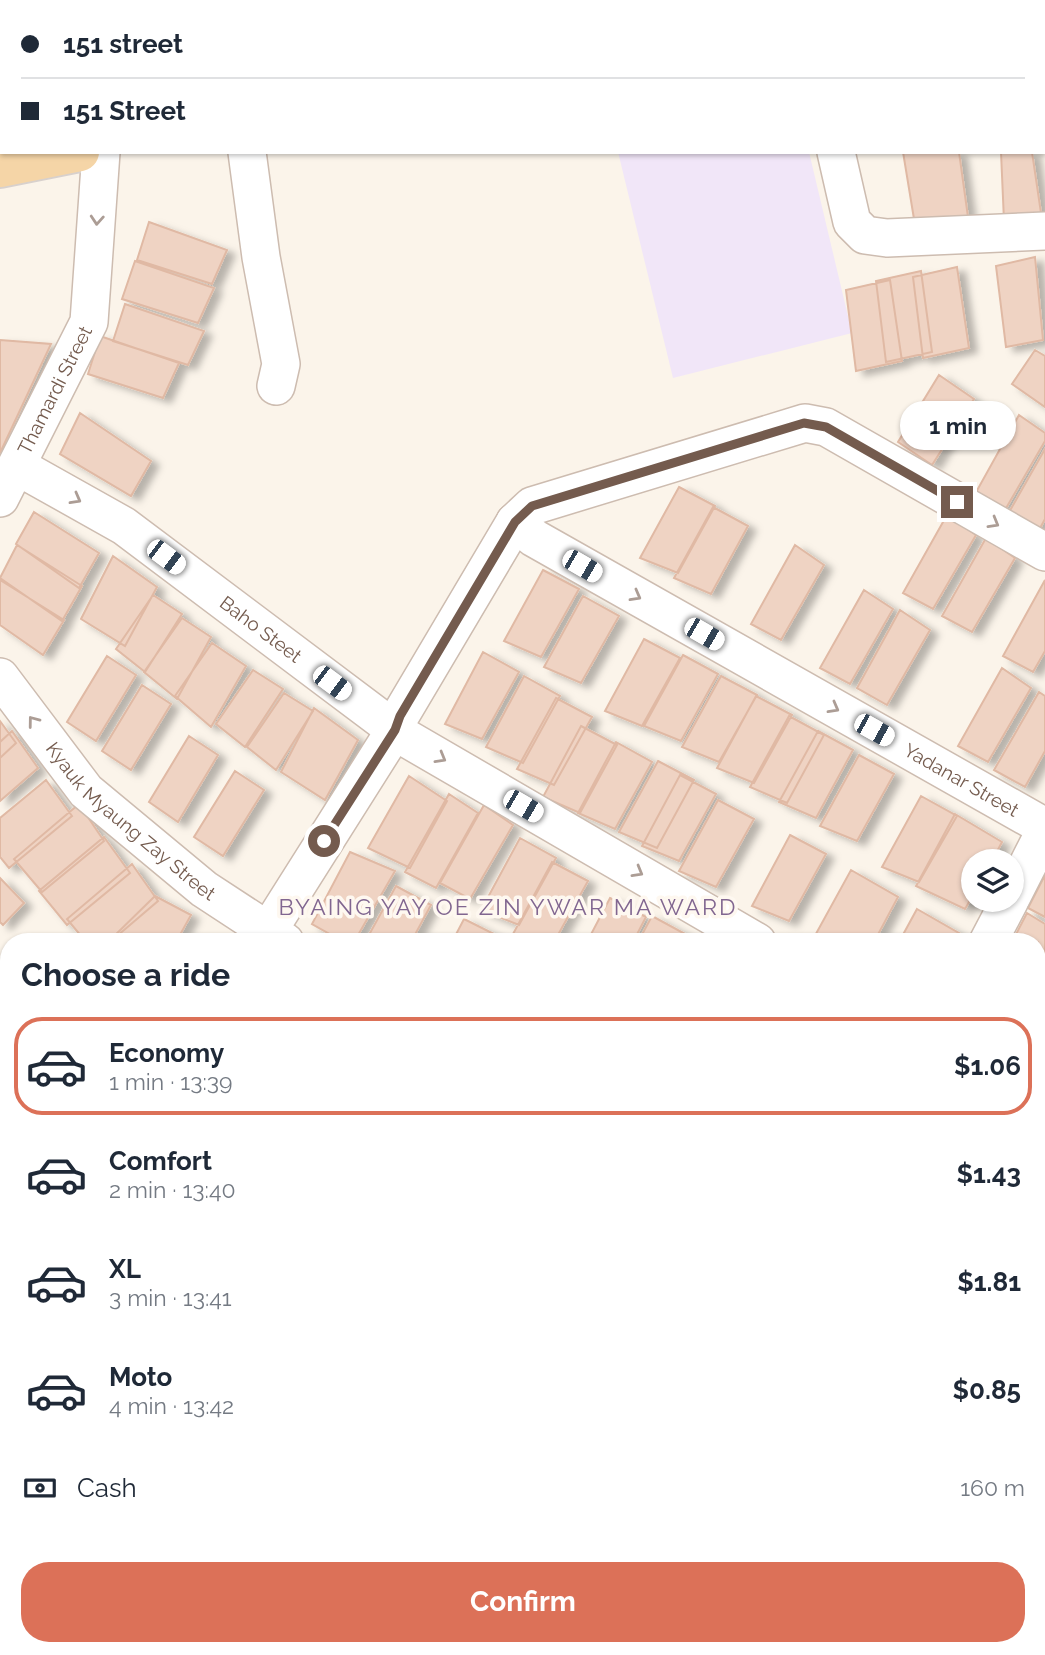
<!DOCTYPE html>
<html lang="en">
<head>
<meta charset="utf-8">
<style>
	:root { --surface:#fff; --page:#f6f6f7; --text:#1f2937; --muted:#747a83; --line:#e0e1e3; --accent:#dc7158 }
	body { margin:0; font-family:Raleway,sans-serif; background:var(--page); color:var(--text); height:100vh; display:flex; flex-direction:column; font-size:26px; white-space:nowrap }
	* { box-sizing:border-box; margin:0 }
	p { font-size:23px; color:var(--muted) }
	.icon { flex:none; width:38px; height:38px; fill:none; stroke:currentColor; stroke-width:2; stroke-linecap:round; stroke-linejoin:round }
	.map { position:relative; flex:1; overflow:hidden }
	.side { position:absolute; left:0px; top:933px; width:1046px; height:723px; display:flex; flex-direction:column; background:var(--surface); border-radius:28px 28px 0 0; box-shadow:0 2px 5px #0004 }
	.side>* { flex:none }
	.guide { position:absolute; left:0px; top:0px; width:1046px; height:154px; box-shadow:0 2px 5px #0004; display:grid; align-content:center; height:154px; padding:0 21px; background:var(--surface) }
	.tools { position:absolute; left:961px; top:849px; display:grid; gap:14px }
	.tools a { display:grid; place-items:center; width:63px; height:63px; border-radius:50%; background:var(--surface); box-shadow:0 2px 5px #0004; font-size:35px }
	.end { position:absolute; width:32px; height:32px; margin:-16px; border:9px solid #745b4e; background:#fff; box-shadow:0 0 0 4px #fff }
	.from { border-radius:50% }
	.bubble { position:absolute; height:49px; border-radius:24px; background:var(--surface); box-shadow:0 2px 5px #0004; font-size:23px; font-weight:700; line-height:49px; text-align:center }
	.car { position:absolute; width:21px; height:42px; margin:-21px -10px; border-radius:9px; box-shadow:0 0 5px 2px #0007; background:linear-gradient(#fff 24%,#345 0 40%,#fff 0 76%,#345 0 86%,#fff 0) }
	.guide b { display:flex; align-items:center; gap:24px; height:66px; font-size:26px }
	.guide b+b { border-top:2px solid var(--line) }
	.guide i { width:18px; height:18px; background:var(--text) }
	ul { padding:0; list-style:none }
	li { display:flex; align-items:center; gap:21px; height:98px; margin:0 14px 10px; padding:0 7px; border:4px solid transparent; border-radius:28px }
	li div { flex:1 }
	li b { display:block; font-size:26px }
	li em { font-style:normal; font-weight:700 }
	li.current { border-color:var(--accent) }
	li>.icon { width:63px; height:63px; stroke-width:1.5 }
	h2 { padding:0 21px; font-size:32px; line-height:84px }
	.pay { display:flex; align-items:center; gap:18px; height:77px; padding:0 21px; font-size:26px }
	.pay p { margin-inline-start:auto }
	.button { display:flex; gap:14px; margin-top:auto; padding:14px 21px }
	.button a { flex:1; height:80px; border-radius:28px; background:var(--accent); color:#fff; font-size:28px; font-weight:700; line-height:80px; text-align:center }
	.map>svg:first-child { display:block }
	.education { fill:#f1e6f8 }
	.building { fill:#efd3c3; stroke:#e0b9a4; stroke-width:2; filter:url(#shadow) }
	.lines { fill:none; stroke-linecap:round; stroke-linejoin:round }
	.lane-casing { stroke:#cdbcb0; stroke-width:21 }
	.street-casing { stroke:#cdbcb0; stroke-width:40 }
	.primary-casing { stroke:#d8d1cd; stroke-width:42 }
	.lane { stroke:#fff; stroke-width:18 }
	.street { stroke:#fff; stroke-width:37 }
	.primary { stroke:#f5d5a7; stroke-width:38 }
	.oneway { stroke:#ac9d95 }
	.route { stroke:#745b4e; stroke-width:9 }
	.labels { text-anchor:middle; stroke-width:7; stroke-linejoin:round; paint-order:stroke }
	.street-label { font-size:19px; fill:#745b4e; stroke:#fef8f0 }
	.quarter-label { font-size:23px; letter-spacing:2px; fill:#816690; stroke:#fef8f0 }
</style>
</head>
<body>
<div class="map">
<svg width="1045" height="1655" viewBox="0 0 1045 1655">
	<defs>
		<filter id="shadow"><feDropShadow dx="8" dy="4.5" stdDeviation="3.5" flood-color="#0004"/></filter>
	</defs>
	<rect width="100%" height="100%" fill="#fbf4ea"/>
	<path class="education" d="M618 152H809L852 333 673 378Z"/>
	<path class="building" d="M903 152H959L968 217 915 225Z
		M1001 152H1032L1041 213 1004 221Z
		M149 222 227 250 212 284 137 260Z
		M1035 257 1043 340 1006 347 996 266Z
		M135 261 214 288 198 323 122 299Z
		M957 267 969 348 923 358 913 277Z
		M921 271 932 352 886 362 876 281Z
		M890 280 902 361 856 371 846 290Z
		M125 304 204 331 188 365 113 341Z
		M100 336 179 363 163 398 88 374Z
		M0 340 51 344 0 453Z
		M1035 350 1045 356V407L1012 384Z
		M939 375 974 399 932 465 898 442Z
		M80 413 151 461 131 496 60 454Z
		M1019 415 1045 433V441L1005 510 975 494Z
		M1045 449V519L1039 530 1008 514Z
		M679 487 715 506 678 573 640 558Z
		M713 507 748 526 711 594 674 578Z
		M34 512 99 553 79 588 16 544Z
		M947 515 976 535 933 609 903 593Z
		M986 538 1015 558 972 632 942 616Z
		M17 545 82 586 62 621 0 578Z
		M795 545 824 565 781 640 751 624Z
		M113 556 157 587 125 646 81 619Z
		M543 570 579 589 541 657 504 641Z
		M0 580 64 620 43 655 0 625Z
		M1045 580V651L1033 672 1003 656Z
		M864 590 893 609 850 684 820 668Z
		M153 595 182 614 145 672 116 649Z
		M583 596 619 616 581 683 544 667Z
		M900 610 930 630 887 705 857 688Z
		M182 618 211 637 177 699 144 672Z
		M644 639 680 658 642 726 605 711Z
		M212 643 246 666 211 727 175 696Z
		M483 652 519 672 482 739 445 724Z
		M683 655 718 674 681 741 644 726Z
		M107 656 136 675 96 741 67 722Z
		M1002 668 1031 688 988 762 958 746Z
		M253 670 283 689 245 747 216 724Z
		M524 676 560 696 523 763 486 747Z
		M721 676 757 695 719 762 682 747Z
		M142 685 171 704 131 770 102 751Z
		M1039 692 1045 696V751L1025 787 994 770Z
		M284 693 313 711 276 770 247 747Z
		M756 696 792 715 754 783 717 768Z
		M556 698 592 717 554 785 517 769Z
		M314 708 358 740 325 800 281 772Z
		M789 716 824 735 787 803 750 787Z
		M0 721 16 743 0 758Z
		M581 726 617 745 580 813 543 797Z
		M12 731 38 768 0 801V742Z
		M818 731 853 750 816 818 779 802Z
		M189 736 218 755 178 822 149 802Z
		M616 742 652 762 615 829 578 813Z
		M859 755 894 774 857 841 820 826Z
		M658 761 694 780 657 848 619 832Z
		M235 771 264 790 223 856 194 837Z
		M680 775 716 794 679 861 642 846Z
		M409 776 447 801 410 868 368 848Z
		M46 780 72 816 9 868 0 857V818Z
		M449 794 478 813 436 888 405 872Z
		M921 796 957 816 919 882 882 867Z
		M718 800 754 819 716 887 679 871Z
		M79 804 104 841 42 892 14 859Z
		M484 805 513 825 470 899 440 883Z
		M955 814 1002 842 992 861H973V895L965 909 916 886Z
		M790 835 826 854 789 921 752 906Z
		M104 837 130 873 67 925 39 891Z
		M520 838 556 858 519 925 481 910Z
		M350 852 395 871 354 942H344L312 924Z
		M552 862 588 881 554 942H532L513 934Z
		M132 864 158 901 110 942H86L67 919Z
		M851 870 898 897 874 942 812 941Z
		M1045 875V917L1028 908Z
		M0 878 24 903 3 925 0 922Z
		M396 886 431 905 411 942H365Z
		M155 896 191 915 176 942H108Z
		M610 898 646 917 633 942H587Z
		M917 909 964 936 961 942H899Z
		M1027 913 1045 924V969L1038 964V942H1012Z
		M652 916 687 935 684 942H638Z
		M464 919 500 937 498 942H452Z
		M1038 961 1045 965V1014L1038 1010Z
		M1038 1006 1045 1011V1055L1038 1051Z
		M1038 1050 1045 1053V1082L1038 1096Z
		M1043 1106 1045 1107V1151L1038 1147V1116Z
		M1038 1150 1045 1154V1197L1038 1193Z
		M1038 1192 1045 1196V1239L1038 1235Z
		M1038 1233 1045 1237 1043 1280 1038 1277Z
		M0 1266 9 1273V1295L0 1308Z
		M1038 1271 1045 1275V1307L1038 1319Z
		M1038 1321 1045 1325 1038 1342Z
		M1045 1457V1535L1038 1531V1471Z
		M0 1484 9 1490V1523L0 1538Z
		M9 1522V1588L0 1583V1537Z
		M1038 1566 1045 1571V1609L1038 1605Z
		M1045 1633V1655H1032L1038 1647Z
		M118 1647H171L166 1655H112Z
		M133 1647H173L168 1655H128Z
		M181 1647H235L231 1655H176Z
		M187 1647H228L223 1655H183Z
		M275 1647H276L288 1655H270Z
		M440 1647H491L487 1655H436Z
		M509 1647H562L556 1655H504Z
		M958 1647H1025L1021 1655H954Z"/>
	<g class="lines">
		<g class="lane-casing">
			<path id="lane" d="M22 2 23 0
				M0 27 2 25"/>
		</g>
		<g class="street-casing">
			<g id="street">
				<path d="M319 0 321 2"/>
				<path d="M247 152 261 257 281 364 276 386"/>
				<path d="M836 152 852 222 865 235 887 238 1045 231"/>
				<path id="s1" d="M17 466 124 526 406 738 757 942"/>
				<path id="s2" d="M0 498 89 322 101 152"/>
				<path id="s3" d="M515 522 534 538 1045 827"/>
				<path id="s4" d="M0 677 86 791 204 889 285 942"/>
				<path d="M1012 896 1045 831"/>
				<path d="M261 942 395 730 400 716 515 522 532 506 805 423 826 427 1045 552"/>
				<path d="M988 942 1010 900"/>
				<path d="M1038 1372 1045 1358"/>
				<path d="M26 1647 40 1655"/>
				<path d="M694 1655 699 1647"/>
				<path d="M892 1655 897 1647"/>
			</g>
		</g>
		<g class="primary-casing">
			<path id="primary" d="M690 2 705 0
				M1020 2 1032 0
				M0 119H2
				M0 168 80 152
				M0 1123 9 1130
				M0 1187 9 1193
				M784 1647 798 1655
				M843 1647 856 1655"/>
		</g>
		<use href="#lane" class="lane"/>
		<use href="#street" class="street"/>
		<use href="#primary" class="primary"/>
	</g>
	<defs><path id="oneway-chevron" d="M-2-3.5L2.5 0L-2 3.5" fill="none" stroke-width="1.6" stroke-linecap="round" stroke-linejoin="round" transform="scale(1.75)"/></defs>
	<g class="oneway">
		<use href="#oneway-chevron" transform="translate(97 220) rotate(94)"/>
		<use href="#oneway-chevron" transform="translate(76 499) rotate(29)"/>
		<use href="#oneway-chevron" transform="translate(994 523) rotate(30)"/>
		<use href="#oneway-chevron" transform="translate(636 596) rotate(29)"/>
		<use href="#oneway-chevron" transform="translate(834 708) rotate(29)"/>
		<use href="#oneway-chevron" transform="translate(33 721) rotate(-127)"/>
		<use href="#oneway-chevron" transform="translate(441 758) rotate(30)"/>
		<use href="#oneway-chevron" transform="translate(638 872) rotate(30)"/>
	</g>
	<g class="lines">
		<path class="route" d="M324 841 395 730 400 716 515 522 532 506 804 423 826 427 957 502"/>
	</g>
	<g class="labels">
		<g class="street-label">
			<text dy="7" stroke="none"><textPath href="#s2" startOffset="121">Thamardi Street</textPath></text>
			<text dy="7" stroke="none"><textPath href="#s1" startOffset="294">Baho Steet</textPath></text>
			<text dy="7" stroke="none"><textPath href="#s3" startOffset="516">Yadanar Street</textPath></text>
			<text dy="7" stroke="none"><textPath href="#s4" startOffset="196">Kyauk Myaung Zay Street</textPath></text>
		</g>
		<g class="quarter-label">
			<text x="508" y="915">BYAING YAY OE ZIN YWAR MA WARD</text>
		</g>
	</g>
</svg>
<div class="tools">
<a><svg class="icon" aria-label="layers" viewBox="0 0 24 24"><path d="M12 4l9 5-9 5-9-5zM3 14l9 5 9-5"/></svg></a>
</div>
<i class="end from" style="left:324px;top:841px"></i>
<i class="end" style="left:957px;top:502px"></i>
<div class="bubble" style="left:900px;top:401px;width:116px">1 min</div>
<i class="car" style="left:166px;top:557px;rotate:127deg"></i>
<i class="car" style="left:582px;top:566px;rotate:120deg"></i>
<i class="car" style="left:704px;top:634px;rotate:120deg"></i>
<i class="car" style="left:332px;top:683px;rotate:127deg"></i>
<i class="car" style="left:874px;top:730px;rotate:119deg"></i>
<i class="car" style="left:523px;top:806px;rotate:120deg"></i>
<div class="guide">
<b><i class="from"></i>151 street</b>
<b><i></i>151 Street</b>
</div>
<section class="side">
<h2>Choose a ride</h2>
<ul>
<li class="current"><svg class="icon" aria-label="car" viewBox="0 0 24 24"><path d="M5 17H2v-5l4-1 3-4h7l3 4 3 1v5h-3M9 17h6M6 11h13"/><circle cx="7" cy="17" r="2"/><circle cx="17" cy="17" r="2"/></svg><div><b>Economy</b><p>1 min · 13:39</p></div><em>$1.06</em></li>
<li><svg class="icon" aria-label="car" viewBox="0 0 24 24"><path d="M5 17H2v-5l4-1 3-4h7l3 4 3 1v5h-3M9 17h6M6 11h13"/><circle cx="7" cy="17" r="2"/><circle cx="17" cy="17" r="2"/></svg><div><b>Comfort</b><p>2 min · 13:40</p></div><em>$1.43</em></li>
<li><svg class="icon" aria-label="car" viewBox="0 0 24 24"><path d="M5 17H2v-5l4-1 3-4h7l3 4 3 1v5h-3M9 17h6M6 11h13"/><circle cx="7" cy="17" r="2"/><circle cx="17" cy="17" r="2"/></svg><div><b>XL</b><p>3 min · 13:41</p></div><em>$1.81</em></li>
<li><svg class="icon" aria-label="car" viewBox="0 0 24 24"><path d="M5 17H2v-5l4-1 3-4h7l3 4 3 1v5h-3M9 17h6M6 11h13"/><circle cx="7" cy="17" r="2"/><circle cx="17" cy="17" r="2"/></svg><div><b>Moto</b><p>4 min · 13:42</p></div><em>$0.85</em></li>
</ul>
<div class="pay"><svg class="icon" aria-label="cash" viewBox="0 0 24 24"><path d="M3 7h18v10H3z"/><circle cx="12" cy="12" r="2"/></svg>Cash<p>160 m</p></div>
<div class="button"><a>Confirm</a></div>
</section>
</div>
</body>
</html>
